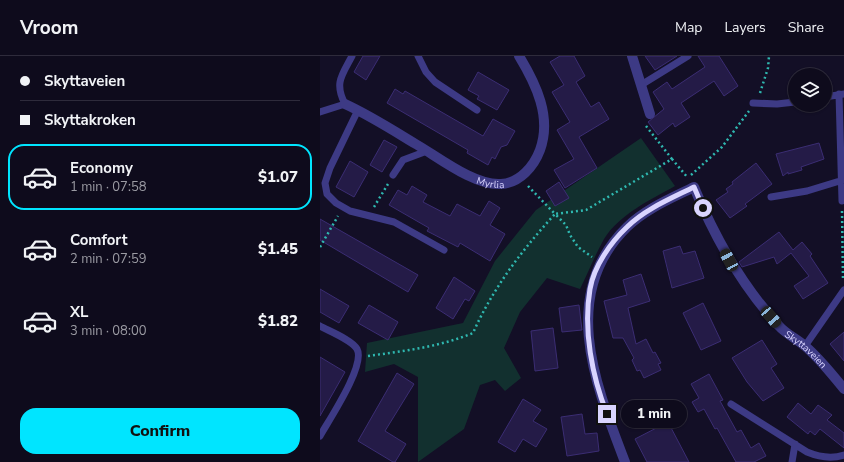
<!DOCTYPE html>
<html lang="en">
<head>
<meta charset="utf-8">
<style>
	:root { --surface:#0e0b1c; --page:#1c1929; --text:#f1f3f6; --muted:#9b9ba3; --line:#2e2b3b; --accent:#00e5ff }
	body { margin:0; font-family:"Nunito Sans",sans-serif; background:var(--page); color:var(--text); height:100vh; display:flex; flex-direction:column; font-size:15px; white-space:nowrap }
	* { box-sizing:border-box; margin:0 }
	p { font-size:13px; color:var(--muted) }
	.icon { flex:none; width:22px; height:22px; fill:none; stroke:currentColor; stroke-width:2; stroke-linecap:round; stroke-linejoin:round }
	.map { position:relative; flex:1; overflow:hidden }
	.details { display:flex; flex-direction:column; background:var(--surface); width:320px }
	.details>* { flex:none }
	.top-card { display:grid; align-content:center; height:88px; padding:0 20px; background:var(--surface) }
	.controls { position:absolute; left:468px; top:12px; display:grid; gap:8px }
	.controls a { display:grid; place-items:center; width:44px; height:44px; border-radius:50%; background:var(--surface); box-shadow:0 1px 3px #0004,0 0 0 1px var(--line); font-size:20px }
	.end { position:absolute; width:18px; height:18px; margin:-9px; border:5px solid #d9d4ff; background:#111; box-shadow:0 0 0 2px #111 }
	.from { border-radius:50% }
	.bubble { position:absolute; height:28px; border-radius:14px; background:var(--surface); box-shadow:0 1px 3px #0004,0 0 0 1px var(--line); font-size:13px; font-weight:800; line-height:28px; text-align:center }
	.car { position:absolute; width:12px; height:24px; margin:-12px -6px; border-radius:5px; box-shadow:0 0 3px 1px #0007; background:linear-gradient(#222 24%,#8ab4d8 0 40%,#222 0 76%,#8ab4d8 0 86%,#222 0) }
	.top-card b { display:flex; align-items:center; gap:14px; height:38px; font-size:15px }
	.top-card b+b { border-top:1px solid var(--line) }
	.top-card i { width:10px; height:10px; background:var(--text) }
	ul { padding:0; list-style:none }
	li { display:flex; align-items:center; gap:12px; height:66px; margin:0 8px 6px; padding:0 12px; border:2px solid transparent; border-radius:16px }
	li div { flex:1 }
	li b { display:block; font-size:15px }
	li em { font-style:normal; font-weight:800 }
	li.current { border-color:var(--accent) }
	li>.icon { width:36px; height:36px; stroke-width:1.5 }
	.action { display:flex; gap:8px; margin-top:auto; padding:8px 20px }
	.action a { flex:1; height:46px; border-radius:16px; background:var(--accent); color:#111; font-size:16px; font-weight:800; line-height:46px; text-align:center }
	header { display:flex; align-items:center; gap:24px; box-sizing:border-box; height:56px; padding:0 20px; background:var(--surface); border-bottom:1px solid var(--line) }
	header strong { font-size:19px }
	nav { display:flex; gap:22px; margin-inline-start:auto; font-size:14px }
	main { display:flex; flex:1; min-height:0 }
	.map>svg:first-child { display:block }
	.green { fill:#12302f }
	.building { fill:#241b47; stroke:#3b2d73 }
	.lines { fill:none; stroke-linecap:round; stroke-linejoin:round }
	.path { stroke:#2fb8b0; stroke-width:2.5; stroke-dasharray:2 3; stroke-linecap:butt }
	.lane { stroke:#3d3a85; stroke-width:7 }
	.street { stroke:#3d3a85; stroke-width:10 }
	.route { stroke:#d9d4ff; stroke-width:5 }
	.labels { text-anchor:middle; stroke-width:3.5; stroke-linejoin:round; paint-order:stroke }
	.street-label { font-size:10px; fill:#d9d4ff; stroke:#130f26 }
</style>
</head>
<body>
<header>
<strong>Vroom</strong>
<nav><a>Map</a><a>Layers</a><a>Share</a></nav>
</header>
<main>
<section class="details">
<div class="top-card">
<b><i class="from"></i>Skyttaveien</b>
<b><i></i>Skyttakroken</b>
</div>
<ul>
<li class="current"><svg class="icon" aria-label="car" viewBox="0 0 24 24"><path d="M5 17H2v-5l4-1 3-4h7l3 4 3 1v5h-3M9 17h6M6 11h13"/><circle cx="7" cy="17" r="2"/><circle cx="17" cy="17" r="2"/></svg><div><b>Economy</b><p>1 min · 07:58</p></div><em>$1.07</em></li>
<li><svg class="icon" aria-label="car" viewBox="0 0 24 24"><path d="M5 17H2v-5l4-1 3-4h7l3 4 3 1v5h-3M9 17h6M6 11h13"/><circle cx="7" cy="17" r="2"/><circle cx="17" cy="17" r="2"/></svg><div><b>Comfort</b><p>2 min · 07:59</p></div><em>$1.45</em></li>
<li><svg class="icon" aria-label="car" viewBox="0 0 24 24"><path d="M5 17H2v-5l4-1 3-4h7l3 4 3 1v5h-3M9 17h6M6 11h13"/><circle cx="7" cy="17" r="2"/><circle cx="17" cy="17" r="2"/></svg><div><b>XL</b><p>3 min · 08:00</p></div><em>$1.82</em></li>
</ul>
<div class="action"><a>Confirm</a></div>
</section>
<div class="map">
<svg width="524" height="406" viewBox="0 0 524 406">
	<rect width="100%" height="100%" fill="#130f26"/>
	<path class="green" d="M321 82 355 130C330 144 300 158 284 183 275 199 268 217 260 233L227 222 200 256 184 292 201 322 185 335 175 324 160 329 144 373 98 406V321L74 308 45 316 47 287 143 267 175 205 216 154Z"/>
	<path class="building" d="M43 0H60L46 24 34 16Z
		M240 0H254L265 20 256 26 271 51 279 46 289 63 259 81 277 112 245 132 234 114 254 103 237 74 250 66 232 36 244 29 230 6Z
		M325 0H357L335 14Z
		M378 0H399L418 30 404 40 394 25 361 47 370 61 355 71 353 67 338 79 328 66 344 53 333 36 347 26 352 33 385 11Z
		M158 16 189 34 177 54 157 43 159 40 148 34Z
		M75 33 83 38 85 35 163 80 173 63 195 75 187 89 181 91 175 103 172 101 168 109 147 97 148 94 67 47Z
		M64 84 77 91 62 116 50 109Z
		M499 87 504 103 481 111 482 114 468 118V116L463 120 456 98Z
		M30 105 48 116 34 141 16 131Z
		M436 107 452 128 425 148 427 150 410 162 396 144 408 136 406 133 413 128 412 126Z
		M239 126 249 142 235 150 226 135Z
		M92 130 107 139 103 146 130 160 137 148 160 160 169 145 180 152 170 169 185 178 170 205 140 187 138 191 107 175 109 172 69 149 78 134 87 139Z
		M0 163 98 219 88 236 0 184Z
		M459 176 473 194 482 186 492 198 490 200 508 227 483 243 474 230 489 220 471 197 457 208 454 201 422 211 419 206Z
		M360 190 363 198 375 195 384 222 352 232 343 195Z
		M321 218 330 245 308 252 316 288 326 283 333 297 335 296 341 307 338 308 341 314 324 322 320 314 317 315 312 304 314 302 303 282H293L284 245 307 239 303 224Z
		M134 221 155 235 149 245 145 243 133 263 116 252Z
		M0 233 29 250 19 267 0 256Z
		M383 247 401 285 381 294 363 257Z
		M49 249 78 266 68 284 38 267Z
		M259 249 262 274 242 276 239 252Z
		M233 272 238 312 215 315 211 275Z
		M524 276V305L510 288Z
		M442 284 457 308 451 312 464 332 443 345 427 326 412 302Z
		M0 301 25 316 0 360Z
		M77 317 94 328 65 375 86 388 75 406H73L38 385Z
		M389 318 403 344 400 345 417 376 421 374 431 392 439 387 446 400 434 406H416L397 372 395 373 384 353 378 356 372 346 379 342 371 328Z
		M203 343 221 354 213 365 227 373 216 391 203 383 195 396 178 386Z
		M478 347 491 358 498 349 512 359 507 364 524 377V392L500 373 495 379 490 375 488 378 467 361Z
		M262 358 265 378 277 377 279 395 247 400 241 361Z
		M348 366 369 406H327L315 383Z"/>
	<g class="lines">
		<path class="path" d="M440 37 448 12 449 0
			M326 70 352 103
			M371 119 402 91 429 55
			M208 130 235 158 266 154 352 103 368 122
			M54 151 68 128
			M522 155 523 224
			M0 191 18 160
			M48 300C84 295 119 291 153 277 173 232 202 194 235 158L246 169 250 179 258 191 272 201"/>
		<path class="lane" d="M98 0 106 16 115 26 157 54
			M321 29 368 0
			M519 38 522 145
			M505 41 524 38
			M433 47 457 48 475 46
			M38 54 10 112 5 127 7 138 16 147 30 155 74 166 124 194
			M0 56 25 48C14 27 22 19 32 0
			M73 119 83 104 107 95
			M451 141 487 135 523 124
			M0 270C9 275 32 284 37 293 46 309 9 364 0 380
			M485 290 524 234
			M411 348 487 396C499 401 512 403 524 399
			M472 406 475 388"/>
		<g class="street">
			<path d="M312 0 330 58"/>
			<path id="s1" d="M25 48C49 59 71 73 94 87 117 100 154 130 181 128 200 127 214 110 220 94 232 61 216 28 199 0"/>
			<path id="s2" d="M305 406C276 330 238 238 307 171 325 153 352 142 374 131 395 182 421 229 459 270 466 278 477 283 485 290 500 303 512 318 524 333"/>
		</g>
	</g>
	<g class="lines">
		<path class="route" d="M287 358C272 320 263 274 270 233 274 210 291 186 307 171 325 153 352 142 374 131L383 152"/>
	</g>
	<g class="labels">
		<g class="street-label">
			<text dy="4" stroke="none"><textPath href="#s1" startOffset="166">Myrlia</textPath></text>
			<text dy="4" stroke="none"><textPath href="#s2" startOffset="529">Skyttaveien</textPath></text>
		</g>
	</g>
</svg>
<div class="controls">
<a><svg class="icon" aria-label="layers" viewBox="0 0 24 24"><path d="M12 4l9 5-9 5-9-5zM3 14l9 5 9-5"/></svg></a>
</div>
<i class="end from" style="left:383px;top:152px"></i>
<i class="end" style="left:287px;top:358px"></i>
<div class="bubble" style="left:301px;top:344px;width:66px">1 min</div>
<i class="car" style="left:409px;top:204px;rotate:332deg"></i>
<i class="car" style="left:451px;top:261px;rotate:139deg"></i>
</div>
</main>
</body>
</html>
